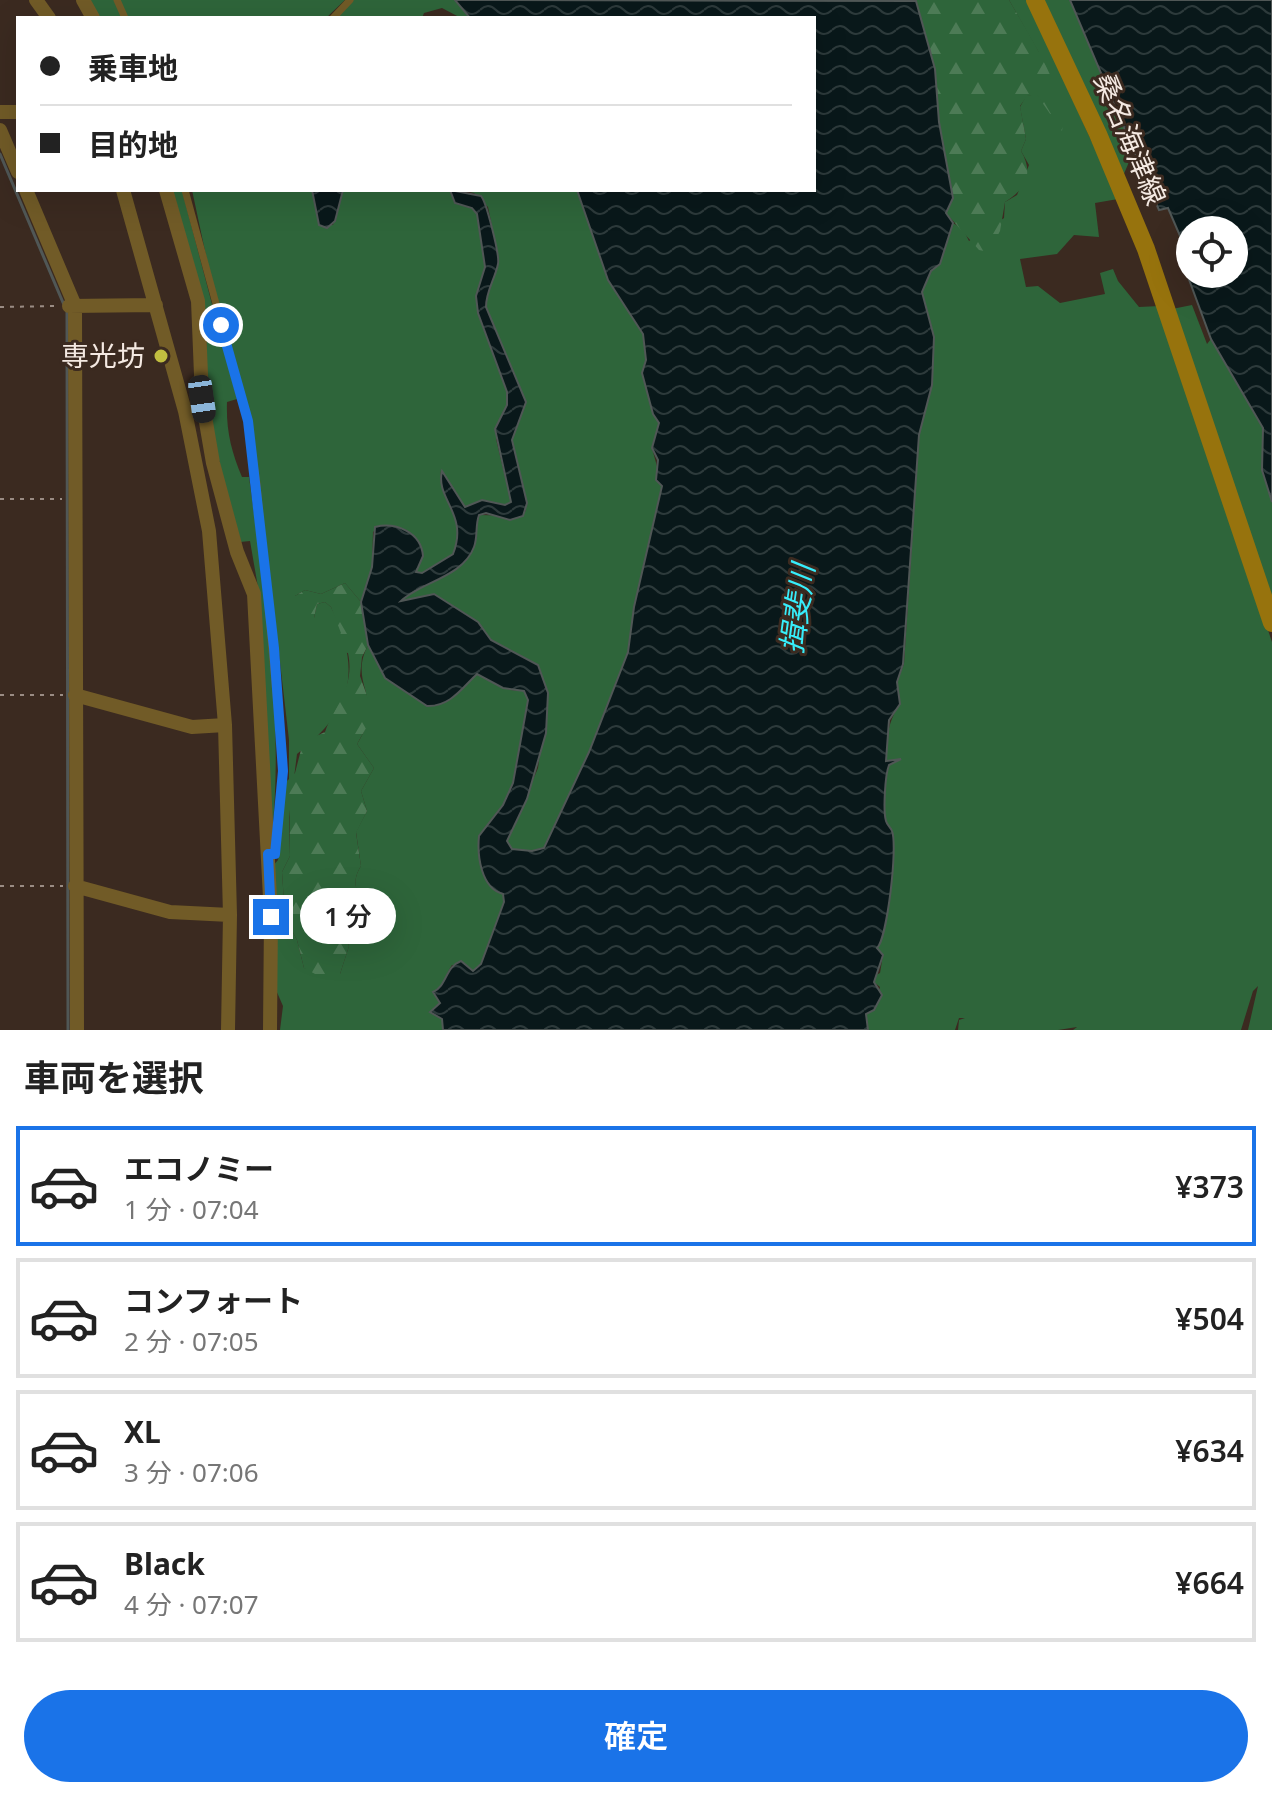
<!DOCTYPE html>
<html lang="ja">
<head>
<meta charset="utf-8">
<style>
	:root { --surface:#fff; --page:#f2f2f2; --text:#222; --muted:#767676; --line:#e0e0e0; --accent:#1a73e8 }
	body { margin:0; font-family:"Noto Sans","Noto Sans JP",sans-serif; background:var(--page); color:var(--text); height:100vh; display:flex; flex-direction:column; font-size:30px; white-space:nowrap }
	* { box-sizing:border-box; margin:0 }
	p { font-size:26px; color:var(--muted) }
	.icon { flex:none; width:44px; height:44px; fill:none; stroke:currentColor; stroke-width:2; stroke-linecap:round; stroke-linejoin:round }
	.map { position:relative; height:1030px; overflow:hidden }
	.sheet { display:flex; flex-direction:column; background:var(--surface); flex:1 }
	.sheet>* { flex:none }
	.banner { position:absolute; left:16px; top:16px; width:800px; height:176px; border-radius:0px; box-shadow:0 8px 32px #0002; display:grid; align-content:center; height:176px; padding:0 24px; background:var(--surface) }
	.controls { position:absolute; left:1176px; top:216px; display:grid; gap:16px }
	.controls a { display:grid; place-items:center; width:72px; height:72px; border-radius:50%; background:var(--surface); box-shadow:0 8px 32px #0002; font-size:40px }
	.end { position:absolute; width:36px; height:36px; margin:-18px; border:10px solid #1a73e8; background:#fff; box-shadow:0 0 0 4px #fff }
	.from { border-radius:50% }
	.bubble { position:absolute; height:56px; border-radius:28px; background:var(--surface); box-shadow:0 8px 32px #0002; font-size:26px; font-weight:600; line-height:56px; text-align:center }
	.car { position:absolute; width:24px; height:48px; margin:-24px -12px; border-radius:10px; box-shadow:0 0 6px 2px #0007; background:linear-gradient(#222 24%,#8ab4d8 0 40%,#222 0 76%,#8ab4d8 0 86%,#222 0) }
	.banner b { display:flex; align-items:center; gap:28px; height:76px; font-size:30px }
	.banner b+b { border-top:2px solid var(--line) }
	.banner i { width:20px; height:20px; background:var(--text) }
	ul { padding:0; list-style:none }
	li { display:flex; align-items:center; gap:24px; height:120px; margin:0 16px 12px; padding:0 8px; border:4px solid var(--line); border-radius:0px }
	li div { flex:1 }
	li b { display:block; font-size:30px }
	li em { font-style:normal; font-weight:600 }
	li.active { border-color:var(--accent) }
	li>.icon { width:72px; height:72px; stroke-width:1.5 }
	h2 { padding:0 24px; font-size:36px; line-height:96px }
	.cta { display:flex; gap:16px; margin-top:auto; padding:16px 24px }
	.cta a { flex:1; height:92px; border-radius:48px; background:var(--accent); color:#fff; font-size:32px; font-weight:600; line-height:92px; text-align:center }
	.map>svg:first-child { display:block }
	.grass { fill:#2e653a }
	.forest { fill:url(#forest-firs) }
	.water { fill:url(#water-waves); stroke:#505756; stroke-width:2; fill-rule:evenodd }
	.lines { fill:none; stroke-linecap:round; stroke-linejoin:round }
	.stream { stroke:#505756; stroke-width:3 }
	.path { stroke:#9a8c84; stroke-width:2; stroke-dasharray:4 6; stroke-linecap:butt }
	.lane { stroke:#715b27; stroke-width:7 }
	.street { stroke:#715b27; stroke-width:14 }
	.secondary { stroke:#97730d; stroke-width:18 }
	.route { stroke:#1a73e8; stroke-width:10 }
	.poi-dot { fill:#c1be40; stroke:#3b2a20; stroke-width:3 }
	.labels { text-anchor:middle; stroke-width:6; stroke-linejoin:round; paint-order:stroke }
	.street-label { font-size:28px; fill:#f4e9e2; stroke:#3b2a20 }
	.poi-label { font-size:28px; fill:#f4e9e2; stroke:#3b2a20; text-anchor:end }
	.water-label { font-size:30px; font-style:italic; fill:#37edfa; stroke:#3b2a20 }
</style>
</head>
<body>
<div class="map">
<svg width="1272" height="1030" viewBox="0 0 1272 1030">
	<defs>
		<pattern id="forest-firs" width="22" height="20" patternUnits="userSpaceOnUse" patternTransform="scale(2)"><rect width="22" height="20" fill="#2e653a"/><path d="M5 1l3.5 6h-7zM16 11l3.5 6h-7z" fill="#4d7b56"/></pattern>
		<pattern id="water-waves" width="16" height="10" patternUnits="userSpaceOnUse" patternTransform="scale(2)"><rect width="16" height="10" fill="#09181a"/><path d="M0 5q4-4 8 0t8 0" fill="none" stroke="#2d3a3b"/></pattern>
	</defs>
	<rect width="100%" height="100%" fill="#3b2a20"/>
	<path class="grass" d="M88 0H345L326 18H99Z
		M353 0H455L470 18H461L442 8 424 13 422 18H335Z
		M1009 0H1027L1118 199 1095 203 1099 237 1074 235 1057 254 1020 259 1026 287 1038 286 1060 303 1105 294 1100 273 1113 269 1118 281 1139 307 1160 306 1272 642V1030H1248L1258 986 1253 991 1241 1030H1073L1077 1027 1058 1030H958L959 1020 965 1018H959L955 1030H868L866 1014 874 1010 880 987 874 982V976L880 973 883 955 877 948C887 939 898 847 892 832 891 828 887 825 886 821 881 808 884 778 889 765L898 760 886 761C887 738 887 723 900 704L897 682 904 664 919 435 932 385 934 337 922 292 931 271 940 264 953 223 963 229 969 241 1004 218 1005 202 1017 195 1029 165 1021 151 1026 139 1020 107 1026 96 1037 94 1062 129 1038 51Z
		M1043 0H1070L1135 148 1123 176Z
		M170 190H182L237 399 227 402C226 430 231 451 242 477H249C265 595 284 716 272 835L259 593 250 541 240 542 229 509 207 401 206 315Z
		M192 190H312L319 225H333L343 190H450L455 203 472 208 477 214 485 267 476 296 478 314 507 392V405L496 439 511 502 505 505 482 500 465 507 441 471C436 499 469 514 453 554L422 573 416 572 407 530 380 525 373 532 372 567 361 602 345 583 321 594 305 590 295 596V617L314 618 317 604 325 602 331 607C362 671 353 710 297 754L289 817 290 856 282 872 285 917 297 940 304 968 340 974 349 946 338 921 345 912 360 909C359 891 350 883 361 866L356 832 367 811 361 791 374 768 357 744C387 697 347 686 368 645L385 678 428 706C450 707 463 688 477 674L510 690 524 691 528 700 513 783 503 805 479 836 485 878 503 894 504 902 481 964 473 971 452 965C437 988 441 1004 443 1030H280L283 1006 276 990 272 867 278 860 285 783 289 779V740L252 420 208 265Z
		M461 190H577L608 280 643 334 646 360 642 373 653 414 659 423 652 448 662 485 634 607 628 652 589 752 544 848 532 851 512 849 507 842 538 768 548 693 538 665 491 640 478 622 434 594 401 601C421 582 462 577 474 547 478 537 475 526 479 515L523 516 526 510 512 439 526 402 486 307V297L499 260 488 207 474 193Z
		M1192 305 1207 344 1211 339 1263 428 1262 470 1272 502V604L1172 309Z"/>
	<path class="forest" d="M915 0H1009C1028 33 1068 93 1062 131L1037 95 1027 96 1020 106 1026 139 1021 151C1034 173 1026 189 1005 202L1000 231 989 252 979 250 946 213 952 196 939 122 935 70Z
		M345 583 361 602 368 645 362 657 360 676 371 707 370 721 357 744 374 768 361 791 367 811 356 833 361 866C350 883 359 891 360 910L346 912 338 921 349 946 340 974 328 981 304 968 297 940 285 917 282 872 290 856 289 779 295 773 303 742 325 732C336 703 355 687 348 653L336 651 335 641 341 633 331 607 325 602 317 604 314 618 301 621 295 617V596L305 590 321 594Z"/>
	<path class="water" d="M455 0 916 1 935 69 939 122 953 198 946 213 953 223 940 264 931 271 922 292 934 337 932 385 919 435 903 664 897 682 900 704 889 720 886 761 901 759 889 765C885 775 883 811 886 821 887 825 891 828 892 831 898 847 887 939 877 948L883 955 874 982 882 995 874 1010 866 1014 868 1030H443L442 1019 430 1012 440 1003 433 992C447 986 445 967 461 961L473 971 481 964 504 902 503 894C481 888 477 856 479 836L503 805 513 783 528 700 524 691 503 688 477 674C462 688 450 707 427 706L385 678 368 645 361 602 372 567 375 527C396 522 421 532 423 556L416 572 422 573 453 554C469 514 435 499 442 471L465 507 482 500 505 505 511 502 495 429 507 405V392L478 313 476 296 485 267 477 214 472 208 455 203 450 190 481 196C486 201 500 255 498 264 495 279 486 291 486 307L526 402 512 440 527 503 523 516 510 520 486 513 479 515C475 526 478 537 474 547 463 577 421 582 401 601L434 594 478 622 491 640 538 665 548 693 546 733 527 799 507 841 512 849 532 851 544 848 589 752 628 652 634 607 662 486 656 480 658 460 652 448 659 423 653 414 642 373 646 360 643 334 608 280 577 190H814V18H470Z
		M1070 0H1272V502L1262 470 1263 428 1211 339 1180 255 1187 252 1168 208 1159 210ZM1190 230H1234V274H1190Z
		M312 190H343L335 221 327 228 319 225Z"/>
	<g class="lines">
		<path class="stream" d="M0 154 67 312 68 1030"/>
		<path class="path" d="M0 307 55 306
			M0 499H62
			M0 695H63
			M0 886H63"/>
		<path class="lane" d="M117 0 125 18
			M333 18 350 0
			M185 190 248 421 257 484 283 771 275 854H268"/>
		<path class="street" d="M36 0 49 18
			M83 0 93 18
			M0 112H18
			M0 130 18 172
			M26 190 75 306 77 1030
			M123 190 185 411 209 531 225 725 230 915 228 1030
			M166 190 198 301 202 399 213 463 237 552 254 594 271 917 270 1030
			M69 306 156 305
			M75 695 192 727 225 725
			M75 886 170 912 230 915"/>
		<path class="secondary" d="M1035 0 1098 134 1146 249 1272 623"/>
	</g>
	<g class="lines">
		<path class="route" d="M221 325 248 421 274 648 283 771 275 854H268L271 917"/>
	</g>
	<circle class="poi-dot" cx="161" cy="356" r="8"/>
	<g class="labels">
		<g class="street-label">
			<text transform="translate(1130 139) rotate(67)" y="10">桑名海津線</text>
		</g>
		<g class="poi-label">
			<text x="145" y="366">専光坊</text>
		</g>
		<g class="water-label">
			<text transform="translate(798 609) rotate(-82)" y="10">揖斐川</text>
		</g>
	</g>
</svg>
<div class="controls">
<a><svg class="icon" aria-label="locate" viewBox="0 0 24 24"><circle cx="12" cy="12" r="6"/><path d="M12 2v4M12 18v4M2 12h4M18 12h4"/></svg></a>
</div>
<i class="end from" style="left:221px;top:325px"></i>
<i class="end" style="left:271px;top:917px"></i>
<div class="bubble" style="left:300px;top:888px;width:96px">1 分</div>
<i class="car" style="left:202px;top:399px;rotate:172deg"></i>
<div class="banner">
<b><i class="from"></i>乗車地</b>
<b><i></i>目的地</b>
</div>
</div>
<section class="sheet">
<h2>車両を選択</h2>
<ul>
<li class="active"><svg class="icon" aria-label="car" viewBox="0 0 24 24"><path d="M5 17H2v-5l4-1 3-4h7l3 4 3 1v5h-3M9 17h6M6 11h13"/><circle cx="7" cy="17" r="2"/><circle cx="17" cy="17" r="2"/></svg><div><b>エコノミー</b><p>1 分 · 07:04</p></div><em>¥373</em></li>
<li><svg class="icon" aria-label="car" viewBox="0 0 24 24"><path d="M5 17H2v-5l4-1 3-4h7l3 4 3 1v5h-3M9 17h6M6 11h13"/><circle cx="7" cy="17" r="2"/><circle cx="17" cy="17" r="2"/></svg><div><b>コンフォート</b><p>2 分 · 07:05</p></div><em>¥504</em></li>
<li><svg class="icon" aria-label="car" viewBox="0 0 24 24"><path d="M5 17H2v-5l4-1 3-4h7l3 4 3 1v5h-3M9 17h6M6 11h13"/><circle cx="7" cy="17" r="2"/><circle cx="17" cy="17" r="2"/></svg><div><b>XL</b><p>3 分 · 07:06</p></div><em>¥634</em></li>
<li><svg class="icon" aria-label="car" viewBox="0 0 24 24"><path d="M5 17H2v-5l4-1 3-4h7l3 4 3 1v5h-3M9 17h6M6 11h13"/><circle cx="7" cy="17" r="2"/><circle cx="17" cy="17" r="2"/></svg><div><b>Black</b><p>4 分 · 07:07</p></div><em>¥664</em></li>
</ul>
<div class="cta"><a>確定</a></div>
</section>
</body>
</html>
